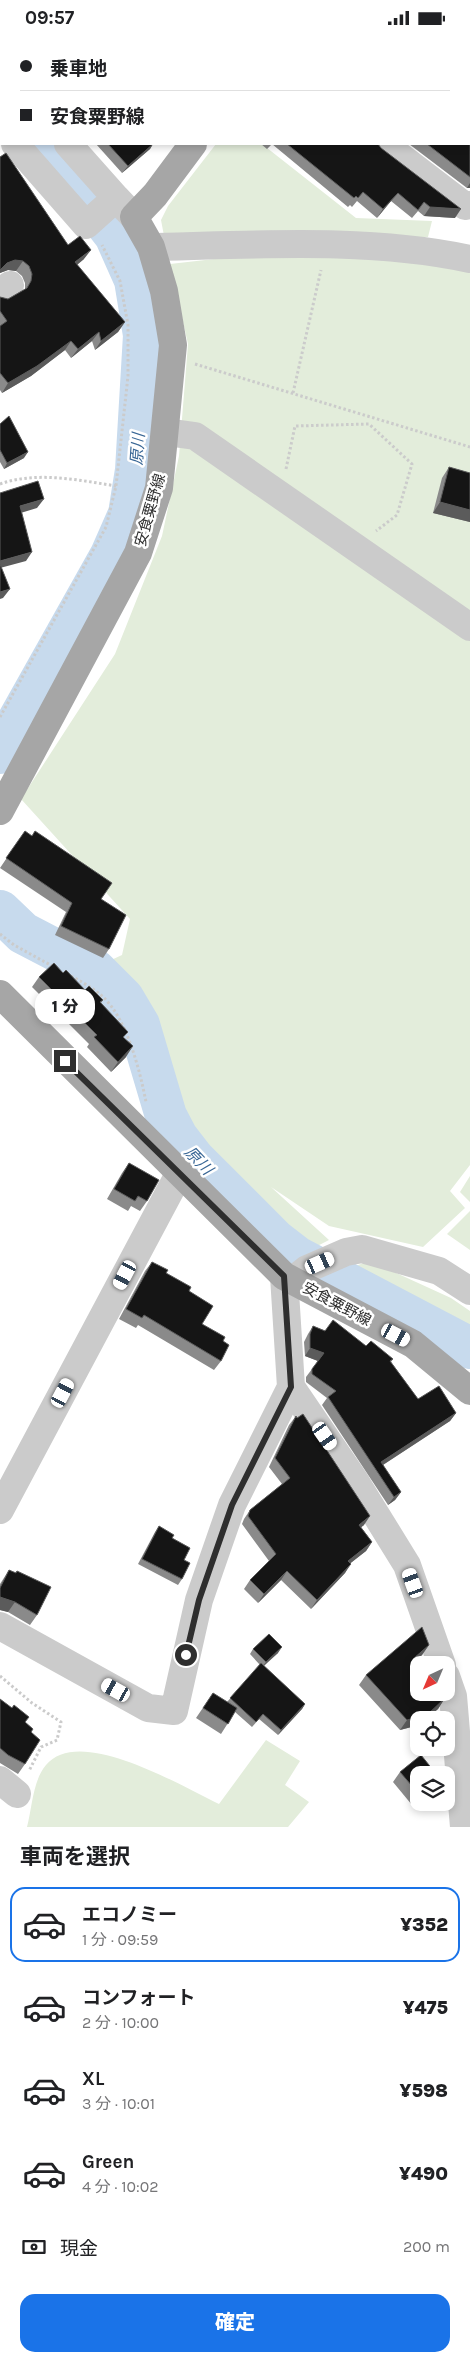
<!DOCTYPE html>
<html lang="ja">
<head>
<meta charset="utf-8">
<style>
	:root { --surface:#fff; --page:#f2f2f2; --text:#202124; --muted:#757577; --line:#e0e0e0; --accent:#1a73e8 }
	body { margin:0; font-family:Karla,"Noto Sans JP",sans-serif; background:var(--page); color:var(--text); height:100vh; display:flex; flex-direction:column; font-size:19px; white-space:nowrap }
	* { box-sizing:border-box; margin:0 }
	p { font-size:16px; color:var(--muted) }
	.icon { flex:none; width:28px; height:28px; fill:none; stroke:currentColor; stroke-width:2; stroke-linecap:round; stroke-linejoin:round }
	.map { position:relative; height:1792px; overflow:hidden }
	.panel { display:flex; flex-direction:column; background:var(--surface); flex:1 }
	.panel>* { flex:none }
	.hud { position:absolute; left:0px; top:0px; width:470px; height:110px; box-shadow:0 2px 8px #0003; display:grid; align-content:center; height:110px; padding:0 20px; background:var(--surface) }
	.needle { width:32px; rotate:224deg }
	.buttons { position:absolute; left:410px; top:1621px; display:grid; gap:10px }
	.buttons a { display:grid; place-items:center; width:45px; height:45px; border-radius:10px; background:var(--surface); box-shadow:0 2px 8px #0003; font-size:25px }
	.end { position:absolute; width:22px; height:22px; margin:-11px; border:6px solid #2e2e2e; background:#fff; box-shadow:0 0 0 2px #fff }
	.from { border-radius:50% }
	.bubble { position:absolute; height:35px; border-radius:15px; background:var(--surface); box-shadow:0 2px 8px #0003; font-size:16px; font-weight:800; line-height:35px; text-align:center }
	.car { position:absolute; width:15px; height:30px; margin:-15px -8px; border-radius:6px; box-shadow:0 0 4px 1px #0007; background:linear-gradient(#fff 24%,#345 0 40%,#fff 0 76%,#345 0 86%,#fff 0) }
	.hud b { display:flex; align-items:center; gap:18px; height:48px; font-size:19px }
	.hud b+b { border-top:1px solid var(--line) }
	.hud i { width:12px; height:12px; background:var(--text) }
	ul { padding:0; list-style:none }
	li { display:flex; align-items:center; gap:15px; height:75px; margin:0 10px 8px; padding:0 10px; border:2px solid transparent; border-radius:15px }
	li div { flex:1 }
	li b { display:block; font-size:19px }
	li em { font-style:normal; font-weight:800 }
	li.active { border-color:var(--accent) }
	li>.icon { width:45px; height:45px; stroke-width:1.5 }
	h2 { padding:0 20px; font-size:22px; line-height:60px }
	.pay { display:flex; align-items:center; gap:12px; height:55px; padding:0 20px; font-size:19px }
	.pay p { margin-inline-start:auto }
	.primary-button { display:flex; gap:10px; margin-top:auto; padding:10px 20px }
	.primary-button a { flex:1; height:58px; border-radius:15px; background:var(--accent); color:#fff; font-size:20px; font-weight:800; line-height:58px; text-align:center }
	.status { display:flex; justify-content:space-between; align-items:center; height:35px; padding:0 25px; background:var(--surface); direction:ltr }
	.status svg { height:14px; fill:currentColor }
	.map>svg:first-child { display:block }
	.green { fill:#e3eddb }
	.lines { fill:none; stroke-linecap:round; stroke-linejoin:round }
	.river { stroke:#c7daed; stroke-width:42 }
	.path { stroke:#cbcbcb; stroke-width:3; stroke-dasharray:2.5 2.5; stroke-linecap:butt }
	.minor { stroke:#cbcbcb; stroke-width:28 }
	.major { stroke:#a6a6a6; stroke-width:28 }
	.wall { fill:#8a8a8a }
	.shaded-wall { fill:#5b5b5b }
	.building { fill:#151515; stroke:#5b5b5b }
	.route { stroke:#2e2e2e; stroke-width:6 }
	.labels { text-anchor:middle; stroke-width:5; stroke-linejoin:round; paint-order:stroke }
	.street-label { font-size:15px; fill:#2e2e2e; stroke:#fff }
	.water-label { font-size:16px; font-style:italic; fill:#386695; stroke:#fff }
</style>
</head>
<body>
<div class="status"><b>09:57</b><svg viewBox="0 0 49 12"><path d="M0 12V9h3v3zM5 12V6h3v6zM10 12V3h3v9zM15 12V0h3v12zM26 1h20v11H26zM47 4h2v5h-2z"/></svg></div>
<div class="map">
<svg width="470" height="1792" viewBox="0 0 470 1792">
	<rect width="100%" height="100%" fill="#fff"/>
	<path class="green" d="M216 109H262L356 183 432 186 428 202 165 206 161 185 168 171Z
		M312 213 470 230V1130L450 1156 465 1173 423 1212 329 1191 271 1152 329 1205 292 1224 184 1123 156 1071 124 960 99 943 109 926 122 920 130 884 21 764 115 619 162 501 179 421 188 309 170 229Z
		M470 1141V1167L460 1157Z
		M470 1176V1215L447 1199Z
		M370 1226 451 1263 470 1276V1331L440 1310 325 1241Z
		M266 1705 300 1726 285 1750 309 1767 288 1792H27C32 1773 33 1745 46 1730 79 1689 183 1752 219 1769Z"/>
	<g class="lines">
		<path class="river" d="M0 63 1 65
			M0 718 111 520 129 479 136 435 144 300 135 245 115 200 76 150 40 109
			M0 876 23 898 96 936 123 963 139 990 166 1081 177 1102 194 1124 275 1205 297 1222 470 1313"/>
		<path class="path" d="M195 329 470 412
			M293 358 321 235
			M286 434 295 391 369 389 412 429 397 480 376 496
			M0 449C37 436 78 445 116 451
			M0 682 106 492 116 451 128 341V290L120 246 102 210
			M0 899 14 910 54 932
			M71 941C82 947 93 953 103 962 127 984 140 1036 146 1067
			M0 1641 32 1668 61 1687 57 1705 41 1712 29 1736"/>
		<path class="minor" d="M242 0 243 1
			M0 27 1 29
			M0 91 1 93
			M15 109 86 190 116 163 134 182
			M68 109 116 163
			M384 109 465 171 470 170
			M151 212C254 210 368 202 470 224
			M0 258 10 250
			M166 397 195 401 470 592
			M292 1246 307 1234 346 1217 362 1214 439 1236 470 1256
			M291 1352 357 1449 407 1530 442 1630
			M0 1475 179 1139
			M0 1591 148 1673 174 1676 199 1565 232 1470 291 1352 284 1241
			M446 1641 453 1661 464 1792
			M0 1745 17 1759"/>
		<path class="major" d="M274 1 275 0
			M0 776 138 518 159 453 173 310 164 256 151 212 134 182 155 160 193 109
			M0 959 284 1241 413 1309 470 1356"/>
	</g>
	<path class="wall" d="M0 0H88L89 1H1V9L0 6Z
		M470 16V153H467L409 109H469Z
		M96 109H153L150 114 122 138Z
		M261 109H378L381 113 455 183 424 181 418 176 412 183 391 166 377 183 357 166 352 172 350 170 348 172 272 109 267 114Z
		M0 122 68 210 84 224 77 230 125 287 118 297 95 315 92 306 71 323 65 315 31 341 2 358 0 355V262L8 264 25 254V248L22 241 16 236 8 235 0 238Z
		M0 389 24 423 4 434 0 427Z
		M449 432 470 438V487L433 478 442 443Z
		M25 796 101 864 109 914 103 923 55 900 66 877 0 833Z
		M63 938 85 955 103 965 101 968 128 997 124 1002 126 1022 111 1037 87 1012 89 1009 32 952 39 942Z
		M129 1128 147 1166 140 1176 131 1171 128 1176 107 1164 122 1138Z
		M152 1227 166 1238 189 1256 202 1289 223 1306 221 1326 214 1335 138 1290 136 1293 119 1284 145 1236Z
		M313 1291 366 1311 393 1324 391 1327 418 1364 456 1378 450 1386 383 1430 401 1457 395 1465 388 1470 322 1370 327 1363 306 1347V1342L318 1326 305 1321 304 1307 308 1299Z
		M296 1381 364 1490 361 1492 372 1507 366 1516 350 1528 345 1538 311 1574 281 1545 258 1568 244 1554 250 1545 269 1526 242 1489 244 1484 250 1475 282 1449 269 1432 289 1390Z
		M159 1491 172 1503 184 1525 182 1544 178 1550 138 1529 155 1497Z
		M9 1535 15 1538 17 1536 37 1580 30 1590 8 1577 0 1575V1549Z
		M429 1610 422 1620 415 1627 445 1663 438 1674 425 1685H419V1690L400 1695 359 1650 366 1640Z
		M253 1614 278 1618 264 1631 305 1669 302 1674 278 1700 259 1684 252 1692 235 1677 221 1699 196 1683 213 1658 227 1667 260 1630 250 1619Z
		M0 1664 25 1688 32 1697 25 1729 18 1739 0 1728Z
		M421 1720 419 1764 412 1770 393 1747 400 1737Z"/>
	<path class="shaded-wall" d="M153 109 150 114 122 138 128 131Z
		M470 148V153H467Z
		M398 158 391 166 377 183 383 174Z
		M430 172 461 174 455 183 424 181Z
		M91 215 84 224 68 237 75 227Z
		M15 225 23 226 16 236 8 235 0 238V235L7 228Z
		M125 287 118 297 95 315 101 306Z
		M99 297 92 306 71 323 78 314Z
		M71 306 65 315 31 341 2 358 8 348Z
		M28 417 24 423 4 434 7 428Z
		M44 464 37 473 14 480 20 471Z
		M440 467 470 475V487L433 478Z
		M32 517 26 526 0 533V526Z
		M10 554 3 563 0 564V557Z
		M133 1011 126 1022 111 1037 118 1027Z
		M310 1313 324 1318 318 1326 305 1321Z
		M456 1378 450 1386 375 1435 381 1427Z
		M401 1457 395 1465 388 1470 394 1462Z
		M370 1481 364 1490 353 1499 359 1490Z
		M372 1507 366 1516 342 1535 348 1526Z
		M351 1529 345 1538 311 1574 317 1565Z
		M287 1536 281 1545 258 1568 264 1559Z
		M0 1562 15 1567 8 1577 0 1575Z
		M429 1610 422 1620 406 1634 413 1624Z
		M282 1612 278 1618 262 1632 266 1627Z
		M445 1663 438 1674 425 1685H419V1690L400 1695 407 1685Z
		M305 1669 302 1674 278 1700 281 1695Z
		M419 1760V1764L412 1770Z"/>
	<path class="building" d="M6 0H88L89 1H6Z
		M344 0H366L367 1H343Z
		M469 15 470 16V142L427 109H469Z
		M108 109H153L128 131Z
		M287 109H378L381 113 461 174 430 172 424 167 418 175 398 158 383 174 363 157 358 163 356 161 354 163Z
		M6 118 68 210 80 201 91 215 75 227 125 287 101 306 99 297 78 314 71 306 37 331 8 348 0 338V291L7 286 0 276V262L8 264 27 253 31 246 32 239 29 231 23 226 15 225 7 228 0 235V122Z
		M9 381 28 417 7 428 0 415V389Z
		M449 432 470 438V475L440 467Z
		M38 446 44 464 20 471 32 517 0 526V458Z
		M0 529 10 554 0 557Z
		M25 796 32 801 35 796 112 848 101 864 126 880 109 914 61 891 72 868 6 823Z
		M54 928 63 938 66 935 85 955 89 951 103 965 100 967 128 997 123 1002 133 1011 118 1027 94 1002 97 1000 39 942Z
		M129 1128 159 1145 147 1166 138 1161 135 1166 114 1154Z
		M152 1227 168 1235 166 1238 191 1252 189 1256 213 1271 202 1289 225 1302 223 1306 229 1310 221 1326 144 1280 142 1283 126 1274Z
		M333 1285 366 1311 371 1306 393 1324 390 1326 418 1364 439 1351 456 1378 381 1427 401 1457 394 1462 328 1362 336 1356 312 1339V1334L324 1318 310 1313V1299L313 1291 325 1296Z
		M303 1379 370 1481 359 1490 372 1507 348 1526 351 1529 317 1565 287 1536 264 1559 250 1545 276 1519 248 1481 250 1475 290 1443 275 1423 296 1381 297 1383Z
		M159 1491 174 1500 172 1503 190 1513 184 1525 190 1528 182 1544 142 1524Z
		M9 1535 16 1538 17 1536 51 1552 37 1580 15 1567 0 1562V1553Z
		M422 1592 429 1610 413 1624 419 1631V1658H440L445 1663 427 1680 407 1685 366 1640Z
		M269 1599 282 1612 266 1627 253 1614Z
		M261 1628 305 1669 281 1695 263 1679 256 1687 230 1663Z
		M213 1658 237 1673 228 1689 203 1673Z
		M0 1664 12 1673 14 1670 29 1682 25 1687 33 1694 31 1697 40 1705 25 1729 8 1720 0 1713Z
		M421 1720 437 1740H419V1759L400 1737Z"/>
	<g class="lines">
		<path class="route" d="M65 1026 284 1241 291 1352 232 1470 199 1565 186 1620"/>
	</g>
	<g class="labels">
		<g class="street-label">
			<text transform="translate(150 475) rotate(-74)" y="5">安食粟野線</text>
			<text transform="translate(337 1269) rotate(28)" y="5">安食粟野線</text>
		</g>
		<g class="water-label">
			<text transform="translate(137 414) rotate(-86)" y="6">原川</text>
			<text transform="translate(199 1125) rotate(46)" y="6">原川</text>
		</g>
	</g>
</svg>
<div class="buttons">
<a><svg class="needle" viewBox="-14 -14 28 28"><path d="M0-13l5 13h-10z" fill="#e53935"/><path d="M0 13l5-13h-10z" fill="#757577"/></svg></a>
<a><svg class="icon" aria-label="locate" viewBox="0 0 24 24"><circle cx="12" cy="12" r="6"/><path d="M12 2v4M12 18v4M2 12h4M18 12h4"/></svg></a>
<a><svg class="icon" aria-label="layers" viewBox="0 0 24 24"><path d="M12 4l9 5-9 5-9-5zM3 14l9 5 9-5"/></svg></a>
</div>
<i class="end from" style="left:186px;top:1620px"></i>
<i class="end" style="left:65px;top:1026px"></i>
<div class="bubble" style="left:35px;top:954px;width:60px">1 分</div>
<i class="car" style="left:320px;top:1228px;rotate:66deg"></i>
<i class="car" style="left:125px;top:1240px;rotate:208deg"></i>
<i class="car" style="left:396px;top:1300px;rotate:118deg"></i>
<i class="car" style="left:63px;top:1358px;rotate:28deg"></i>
<i class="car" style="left:325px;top:1401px;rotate:145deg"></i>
<i class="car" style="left:413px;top:1548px;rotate:340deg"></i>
<i class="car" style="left:116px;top:1655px;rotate:299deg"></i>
<div class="hud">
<b><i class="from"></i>乗車地</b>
<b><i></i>安食粟野線</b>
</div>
</div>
<section class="panel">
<h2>車両を選択</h2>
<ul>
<li class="active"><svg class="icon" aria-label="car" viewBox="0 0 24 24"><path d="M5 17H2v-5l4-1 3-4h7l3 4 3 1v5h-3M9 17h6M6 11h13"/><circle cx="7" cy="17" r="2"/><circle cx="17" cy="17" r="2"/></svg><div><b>エコノミー</b><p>1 分 · 09:59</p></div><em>¥352</em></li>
<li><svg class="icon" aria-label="car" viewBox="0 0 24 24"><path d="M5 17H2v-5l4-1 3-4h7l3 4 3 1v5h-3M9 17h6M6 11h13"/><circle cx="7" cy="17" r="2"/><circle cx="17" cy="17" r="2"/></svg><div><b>コンフォート</b><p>2 分 · 10:00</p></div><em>¥475</em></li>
<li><svg class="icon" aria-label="car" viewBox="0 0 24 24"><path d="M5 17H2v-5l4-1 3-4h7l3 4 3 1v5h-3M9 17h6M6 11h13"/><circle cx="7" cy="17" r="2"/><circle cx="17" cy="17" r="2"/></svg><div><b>XL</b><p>3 分 · 10:01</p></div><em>¥598</em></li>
<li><svg class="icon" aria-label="car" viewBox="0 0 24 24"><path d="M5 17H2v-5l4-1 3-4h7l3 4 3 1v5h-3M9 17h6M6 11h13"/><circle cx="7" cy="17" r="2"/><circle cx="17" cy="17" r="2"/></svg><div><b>Green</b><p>4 分 · 10:02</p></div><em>¥490</em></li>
</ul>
<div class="pay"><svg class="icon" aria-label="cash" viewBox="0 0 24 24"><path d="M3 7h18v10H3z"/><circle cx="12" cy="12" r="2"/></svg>現金<p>200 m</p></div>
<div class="primary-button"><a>確定</a></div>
</section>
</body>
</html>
